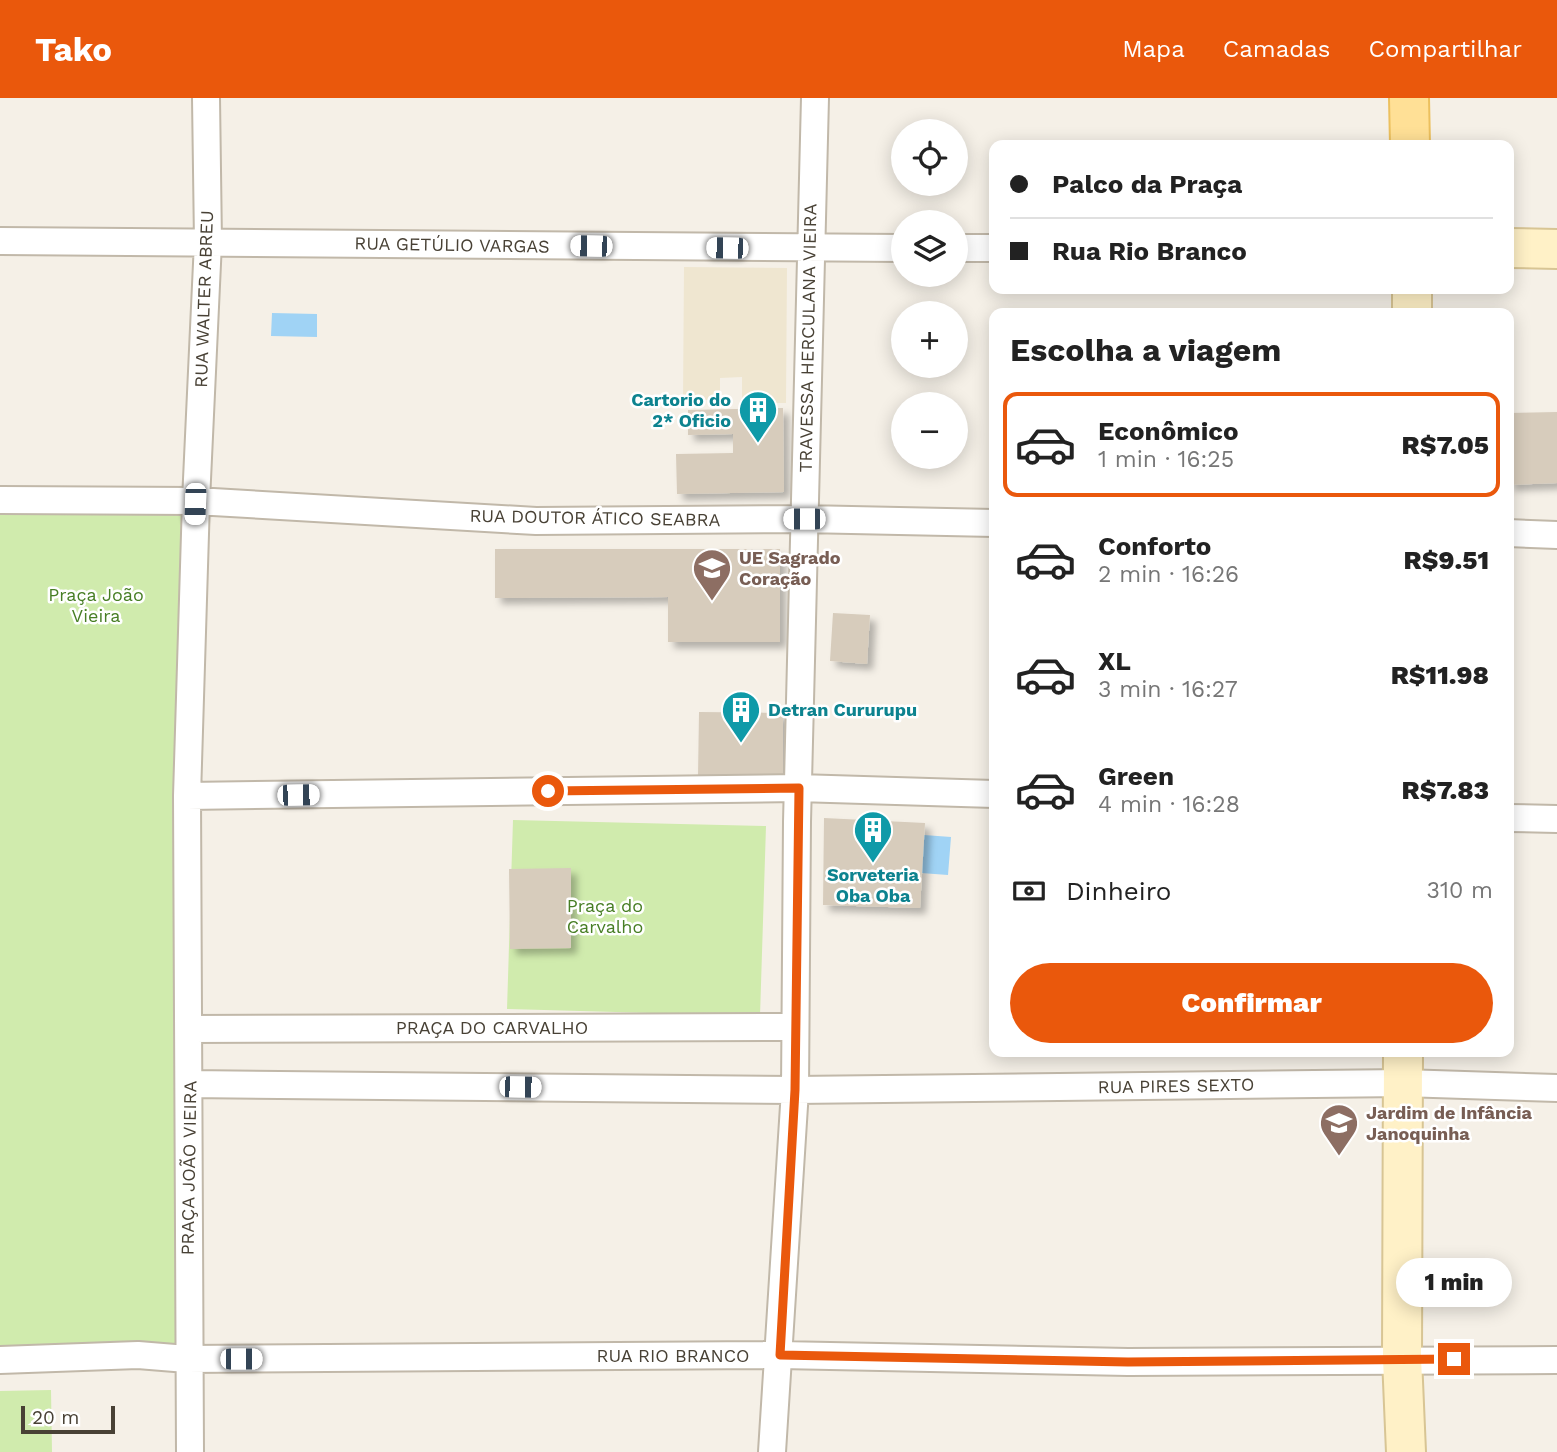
<!DOCTYPE html>
<html lang="pt">
<head>
<meta charset="utf-8">
<style>
	:root { --surface:#fff; --page:#f6f6f6; --text:#222; --muted:#767676; --line:#e0e0e0; --accent:#ea580c }
	body { margin:0; font-family:"Work Sans",sans-serif; background:var(--page); color:var(--text); height:100vh; display:flex; flex-direction:column; font-size:26px; white-space:nowrap }
	* { box-sizing:border-box; margin:0 }
	p { font-size:23px; color:var(--muted) }
	.icon { flex:none; width:38px; height:38px; fill:none; stroke:currentColor; stroke-width:2; stroke-linecap:round; stroke-linejoin:round }
	.map { position:relative; flex:1; overflow:hidden }
	.side { position:absolute; left:989px; top:210px; width:525px; height:749px; display:flex; flex-direction:column; background:var(--surface); border-radius:14px; box-shadow:0 4px 18px #0003 }
	.side>* { flex:none }
	.guide { position:absolute; left:989px; top:42px; width:525px; height:154px; border-radius:14px; box-shadow:0 4px 18px #0003; display:grid; align-content:center; height:154px; padding:0 21px; background:var(--surface) }
	.buttons { position:absolute; left:891px; top:21px; display:grid; gap:14px }
	.buttons a { display:grid; place-items:center; width:77px; height:77px; border-radius:50%; background:var(--surface); box-shadow:0 4px 18px #0003; font-size:35px }
	.scale { position:absolute; left:21px; bottom:18px; width:94px; box-sizing:border-box; padding-left:7px; border:4px solid #484135; border-top:0; font-size:19px; line-height:24px; white-space:nowrap; color:#484135; -webkit-text-stroke:5px #fff; paint-order:stroke }
	.end { position:absolute; width:32px; height:32px; margin:-16px; border:9px solid #ea580c; background:#fff; box-shadow:0 0 0 4px #fff }
	.from { border-radius:50% }
	.bubble { position:absolute; height:49px; border-radius:24px; background:var(--surface); box-shadow:0 4px 18px #0003; font-size:23px; font-weight:800; line-height:49px; text-align:center }
	.car { position:absolute; width:21px; height:42px; margin:-21px -10px; border-radius:9px; box-shadow:0 0 5px 2px #0007; background:linear-gradient(#fff 24%,#345 0 40%,#fff 0 76%,#345 0 86%,#fff 0) }
	.guide b { display:flex; align-items:center; gap:24px; height:66px; font-size:26px }
	.guide b+b { border-top:2px solid var(--line) }
	.guide i { width:18px; height:18px; background:var(--text) }
	ul { padding:0; list-style:none }
	li { display:flex; align-items:center; gap:21px; height:105px; margin:0 14px 10px; padding:0 7px; border:4px solid transparent; border-radius:14px }
	li div { flex:1 }
	li b { display:block; font-size:26px }
	li em { font-style:normal; font-weight:800 }
	li.active { border-color:var(--accent) }
	li>.icon { width:63px; height:63px; stroke-width:1.5 }
	h2 { padding:0 21px; font-size:32px; line-height:84px }
	.pay { display:flex; align-items:center; gap:18px; height:77px; padding:0 21px; font-size:26px }
	.pay p { margin-inline-start:auto }
	.action { display:flex; gap:14px; margin-top:auto; padding:14px 21px }
	.action a { flex:1; height:80px; border-radius:42px; background:var(--accent); color:#fff; font-size:28px; font-weight:800; line-height:80px; text-align:center }
	header { display:flex; align-items:center; gap:42px; box-sizing:border-box; height:98px; padding:0 35px; background:var(--accent); color:#fff }
	header strong { font-size:33px }
	nav { display:flex; gap:38px; margin-inline-start:auto; font-size:24px }
	.map>svg:first-child { display:block }
	.education { fill:#efe6d0 }
	.green { fill:#d0ebad }
	.water { fill:#a0d3f5 }
	.building { fill:#d7ccbc; filter:url(#shadow) }
	.lines { fill:none; stroke-linecap:round; stroke-linejoin:round }
	.street-casing { stroke:#c1b8a9; stroke-width:30 }
	.secondary-casing { stroke:#d8c594; stroke-width:42 }
	.primary-casing { stroke:#ecc05e; stroke-width:42 }
	.street { stroke:#fff; stroke-width:26 }
	.secondary { stroke:#fff1c7; stroke-width:38 }
	.primary { stroke:#ffe096; stroke-width:38 }
	.route { stroke:#ea580c; stroke-width:9 }
	.labels { text-anchor:middle; stroke-width:5; stroke-linejoin:round; paint-order:stroke }
	.street-label { font-size:18px; fill:#484135; stroke:#fff }
	.culture-label { font-size:18px; font-weight:bold; fill:#0d838f; stroke:#fff; text-anchor:end }
	.education-label { font-size:18px; font-weight:bold; fill:#785e54; stroke:#fff; text-anchor:start }
	.park-label { font-size:18px; fill:#477e24; stroke:#fff }
</style>
</head>
<body>
<header>
<strong>Tako</strong>
<nav><a>Mapa</a><a>Camadas</a><a>Compartilhar</a></nav>
</header>
<div class="map">
<svg width="1557" height="1354" viewBox="0 0 1557 1354">
	<defs>
		<filter id="shadow"><feDropShadow dx="6" dy="6" stdDeviation="3.5" flood-color="#0004"/></filter>
	</defs>
	<rect width="100%" height="100%" fill="#f5f0e7"/>
	<path class="education" d="M684 169 787 170 786 305H742V279L720 280V302H683Z"/>
	<path class="green" d="M0 402 196 403 187 1261 0 1262Z
		M513 722 766 728 760 918 507 911Z
		M51 1292 52 1354H0V1293Z"/>
	<path class="water" d="M272 215 317 216V239L271 238Z
		M924 737 951 739 948 777 921 775Z"/>
	<path class="building" d="M783 310 784 394 677 396 676 356 733 355V336L688 337V312Z
		M1557 314V385L1508 387V315Z
		M495 451H780V544H668V499L495 500Z
		M833 515 870 517 867 566 830 563Z
		M699 614 783 615V679L698 678Z
		M824 720 925 725 920 810 823 807Z
		M571 770V850L510 851 509 771Z"/>
	<g class="lines">
		<g class="street-casing">
			<path id="street" d="M206 0 208 144 196 403 536 423 804 421 994 425
				M0 143 903 150
				M956 150H994
				M0 402 196 403 187 698 190 1354
				M1508 435 1557 437
				M187 698 798 690 994 696
				M1508 720 1557 721
				M190 931 795 929
				M190 986 795 992 1403 985 1557 990
				M0 1262 138 1257 187 1261 780 1257 1128 1264 1557 1262
				M772 1354 795 992 797 724 815 0"/>
		</g>
		<g class="secondary-casing">
			<path id="secondary" d="M1508 150 1557 151
				M1412 215V191
				M1403 954 1402 1260 1406 1354"/>
		</g>
		<g class="primary-casing">
			<path id="primary" d="M1409 0 1410 47"/>
		</g>
		<use href="#street" class="street"/>
		<use href="#secondary" class="secondary"/>
		<use href="#primary" class="primary"/>
	</g>
	<g class="lines">
		<path class="route" d="M548 693 799 690 795 992 780 1257 1128 1264 1454 1261"/>
	</g>
	<defs>
		<g id="building-pin" transform="scale(2.0125)"><path d="M0 17L-7.5 6A9.5 9.5 0 1 1 7.5 6Z" fill="#0f9aa8" stroke="#fff"/><path d="M-4-6H4V6H1V3H-1V6H-4ZM-2.5-4.3h1.7v1.8h-1.7ZM.8-4.3h1.7v1.8H.8ZM-2.5-1h1.7V.8h-1.7ZM.8-1h1.7V.8H.8Z" fill="#fff"/></g>
		<g id="school-pin" transform="scale(2.0125)"><path d="M0 17L-7.5 6A9.5 9.5 0 1 1 7.5 6Z" fill="#8d6e63" stroke="#fff"/><path d="M0-5L7-2L0 1L-7-2ZM-4 1L0 2.5L4 1V4Q0 6-4 4Z" fill="#fff"/></g>
	</defs>
	<g fill-rule="evenodd">
		<use href="#building-pin" x="758" y="312"/>
		<use href="#school-pin" x="712" y="470"/>
		<use href="#building-pin" x="741" y="612"/>
		<use href="#building-pin" x="873" y="732"/>
		<use href="#school-pin" x="1339" y="1025"/>
	</g>
	<g class="labels">
		<g class="street-label">
			<text transform="translate(452 147) rotate(1)" y="6">RUA GETÚLIO VARGAS</text>
			<text transform="translate(204 201) rotate(-88)" y="6">RUA WALTER ABREU</text>
			<text transform="translate(808 240) rotate(-89)" y="6">TRAVESSA HERCULANA VIEIRA</text>
			<text transform="translate(595 420) rotate(1)" y="6">RUA DOUTOR ÁTICO SEABRA</text>
			<text x="492" y="936">PRAÇA DO CARVALHO</text>
			<text transform="translate(1176 988) rotate(-1)" y="6">RUA PIRES SEXTO</text>
			<text transform="translate(189 1070) rotate(-89)" y="6">PRAÇA JOÃO VIEIRA</text>
			<text x="673" y="1264">RUA RIO BRANCO</text>
		</g>
		<g class="culture-label">
			<text x="731" y="308">Cartorio do<tspan x="731" dy="21">2* Oficio</tspan></text>
			<text x="768" y="618" text-anchor="start">Detran Cururupu</text>
			<text x="873" y="783" text-anchor="middle">Sorveteria<tspan x="873" dy="21">Oba Oba</tspan></text>
		</g>
		<g class="education-label">
			<text x="739" y="466">UE Sagrado<tspan x="739" dy="21">Coração</tspan></text>
			<text x="1366" y="1021">Jardim de Infância<tspan x="1366" dy="21">Janoquinha</tspan></text>
		</g>
		<g class="park-label">
			<text x="96" y="503">Praça João<tspan x="96" dy="21">Vieira</tspan></text>
			<text x="605" y="814">Praça do<tspan x="605" dy="21">Carvalho</tspan></text>
		</g>
	</g>
</svg>
<div class="buttons">
<a><svg class="icon" aria-label="locate" viewBox="0 0 24 24"><circle cx="12" cy="12" r="6"/><path d="M12 2v4M12 18v4M2 12h4M18 12h4"/></svg></a>
<a><svg class="icon" aria-label="layers" viewBox="0 0 24 24"><path d="M12 4l9 5-9 5-9-5zM3 14l9 5 9-5"/></svg></a>
<a>+</a>
<a>−</a>
</div>
<div class="scale">20 m</div>
<i class="end from" style="left:548px;top:693px"></i>
<i class="end" style="left:1454px;top:1261px"></i>
<div class="bubble" style="left:1396px;top:1160px;width:116px">1 min</div>
<i class="car" style="left:591px;top:148px;rotate:271deg"></i>
<i class="car" style="left:727px;top:150px;rotate:271deg"></i>
<i class="car" style="left:195px;top:406px;rotate:182deg"></i>
<i class="car" style="left:804px;top:421px;rotate:270deg"></i>
<i class="car" style="left:298px;top:697px;rotate:89deg"></i>
<i class="car" style="left:520px;top:989px;rotate:91deg"></i>
<i class="car" style="left:241px;top:1261px;rotate:90deg"></i>
<div class="guide">
<b><i class="from"></i>Palco da Praça</b>
<b><i></i>Rua Rio Branco</b>
</div>
<section class="side">
<h2>Escolha a viagem</h2>
<ul>
<li class="active"><svg class="icon" aria-label="car" viewBox="0 0 24 24"><path d="M5 17H2v-5l4-1 3-4h7l3 4 3 1v5h-3M9 17h6M6 11h13"/><circle cx="7" cy="17" r="2"/><circle cx="17" cy="17" r="2"/></svg><div><b>Econômico</b><p>1 min · 16:25</p></div><em>R$7.05</em></li>
<li><svg class="icon" aria-label="car" viewBox="0 0 24 24"><path d="M5 17H2v-5l4-1 3-4h7l3 4 3 1v5h-3M9 17h6M6 11h13"/><circle cx="7" cy="17" r="2"/><circle cx="17" cy="17" r="2"/></svg><div><b>Conforto</b><p>2 min · 16:26</p></div><em>R$9.51</em></li>
<li><svg class="icon" aria-label="car" viewBox="0 0 24 24"><path d="M5 17H2v-5l4-1 3-4h7l3 4 3 1v5h-3M9 17h6M6 11h13"/><circle cx="7" cy="17" r="2"/><circle cx="17" cy="17" r="2"/></svg><div><b>XL</b><p>3 min · 16:27</p></div><em>R$11.98</em></li>
<li><svg class="icon" aria-label="car" viewBox="0 0 24 24"><path d="M5 17H2v-5l4-1 3-4h7l3 4 3 1v5h-3M9 17h6M6 11h13"/><circle cx="7" cy="17" r="2"/><circle cx="17" cy="17" r="2"/></svg><div><b>Green</b><p>4 min · 16:28</p></div><em>R$7.83</em></li>
</ul>
<div class="pay"><svg class="icon" aria-label="cash" viewBox="0 0 24 24"><path d="M3 7h18v10H3z"/><circle cx="12" cy="12" r="2"/></svg>Dinheiro<p>310 m</p></div>
<div class="action"><a>Confirmar</a></div>
</section>
</div>
</body>
</html>
